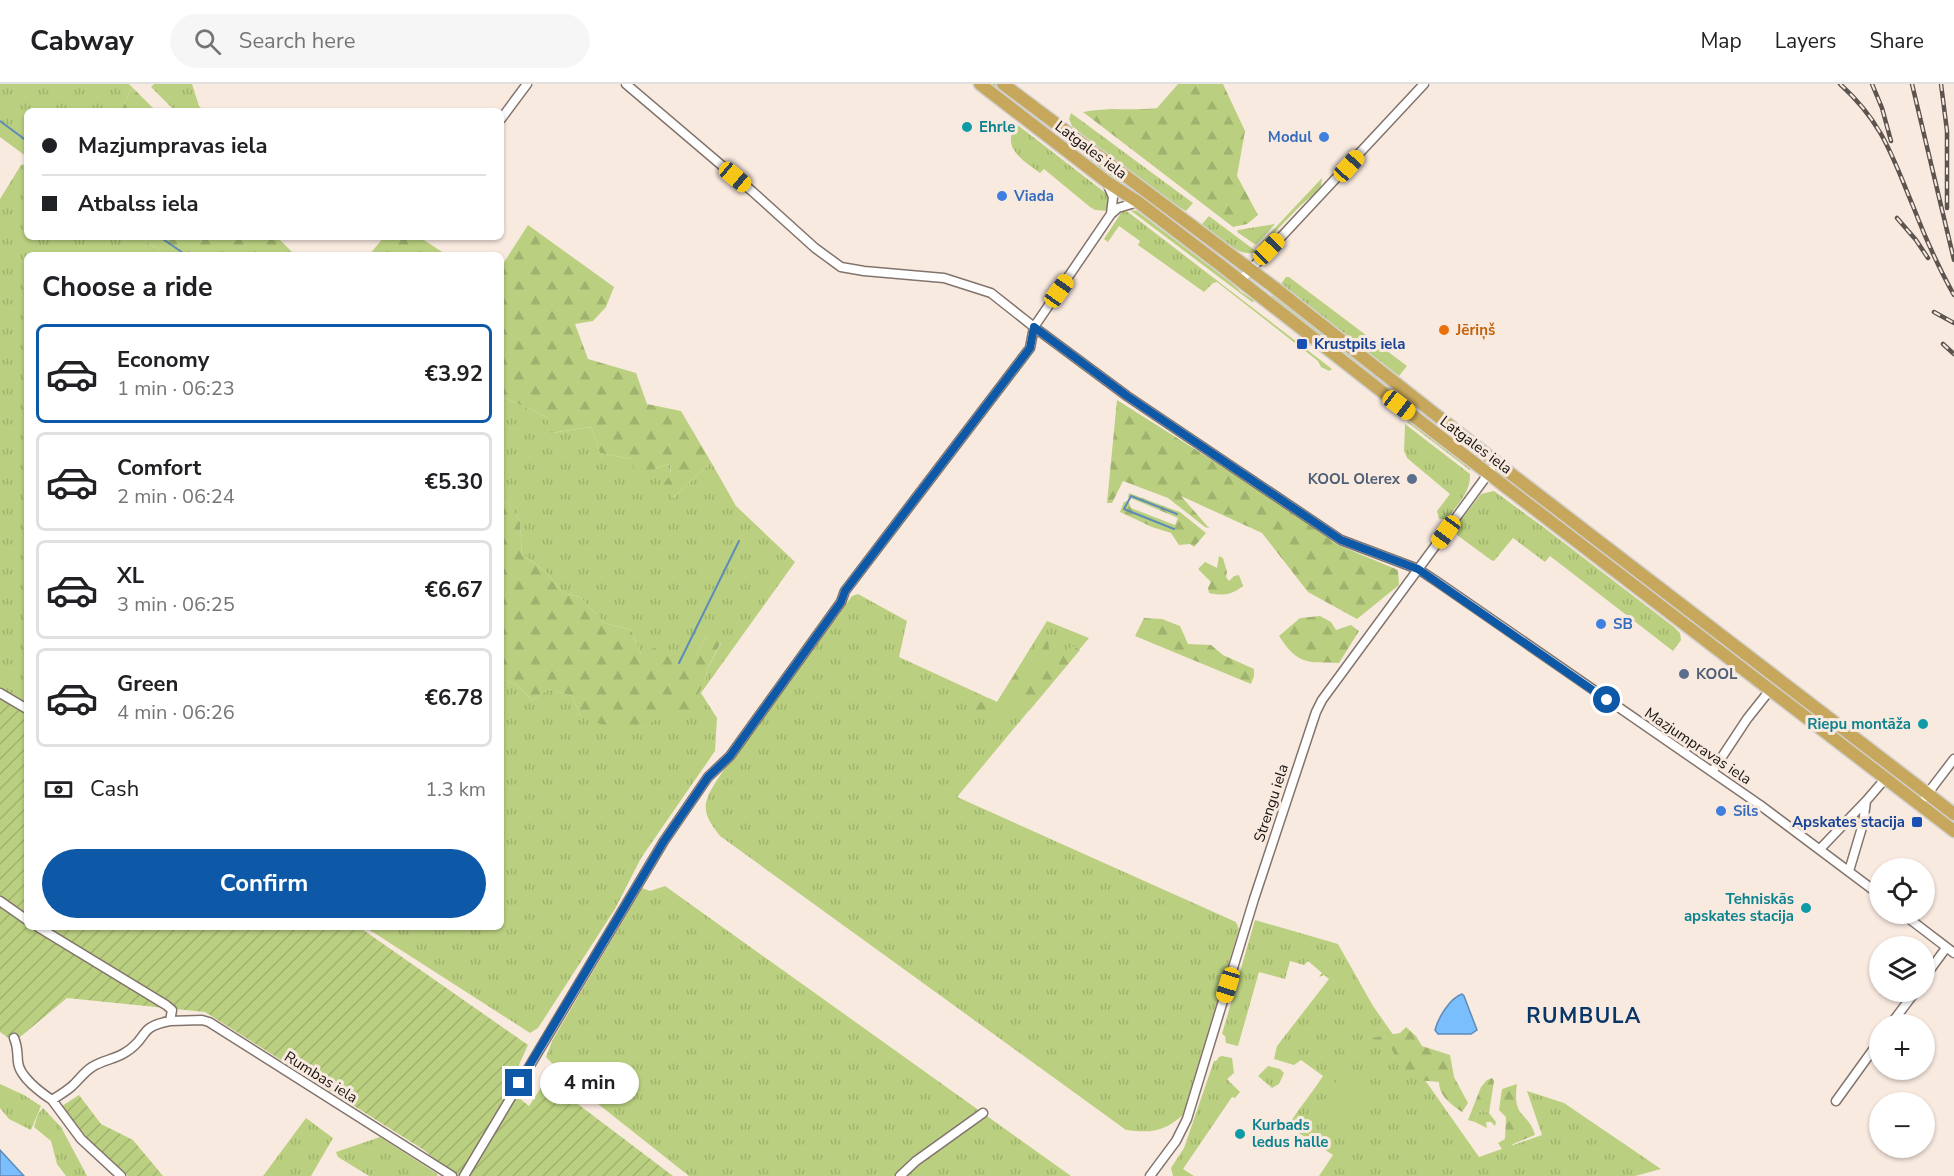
<!DOCTYPE html>
<html lang="en">
<head>
<meta charset="utf-8">
<style>
	:root { --surface:#fff; --page:#f6f6f6; --text:#202124; --muted:#757577; --line:#e0e0e0; --accent:#0d58a7 }
	body { margin:0; font-family:"Nunito Sans",sans-serif; background:var(--page); color:var(--text); height:100vh; display:flex; flex-direction:column; font-size:22px; white-space:nowrap }
	* { box-sizing:border-box; margin:0 }
	p { font-size:20px; color:var(--muted) }
	.icon { flex:none; width:33px; height:33px; fill:none; stroke:currentColor; stroke-width:2; stroke-linecap:round; stroke-linejoin:round }
	.map { position:relative; flex:1; overflow:hidden }
	.drawer { position:absolute; left:24px; top:168px; width:480px; height:678px; display:flex; flex-direction:column; background:var(--surface); border-radius:9px; box-shadow:0 2px 4px #0004 }
	.drawer>* { flex:none }
	.hud { position:absolute; left:24px; top:24px; width:480px; height:132px; border-radius:9px; box-shadow:0 2px 4px #0004; display:grid; align-content:center; height:132px; padding:0 18px; background:var(--surface) }
	.tools { position:absolute; left:1869px; top:774px; display:grid; gap:12px }
	.tools a { display:grid; place-items:center; width:66px; height:66px; border-radius:50%; background:var(--surface); box-shadow:0 2px 4px #0004; font-size:30px }
	.end { position:absolute; width:27px; height:27px; margin:-14px; border:8px solid #0d58a7; background:#fff; box-shadow:0 0 0 3px #fff }
	.from { border-radius:50% }
	.bubble { position:absolute; height:42px; border-radius:21px; background:var(--surface); box-shadow:0 2px 4px #0004; font-size:20px; font-weight:700; line-height:42px; text-align:center }
	.car { position:absolute; width:18px; height:36px; margin:-18px -9px; border-radius:8px; box-shadow:0 0 4px 2px #0007; background:linear-gradient(#f5c518 24%,#345 0 40%,#f5c518 0 76%,#345 0 86%,#f5c518 0) }
	.hud b { display:flex; align-items:center; gap:21px; height:57px; font-size:22px }
	.hud b+b { border-top:2px solid var(--line) }
	.hud i { width:15px; height:15px; background:var(--text) }
	ul { padding:0; list-style:none }
	li { display:flex; align-items:center; gap:18px; height:99px; margin:0 12px 9px; padding:0 6px; border:3px solid var(--line); border-radius:9px }
	li div { flex:1 }
	li b { display:block; font-size:22px }
	li em { font-style:normal; font-weight:700 }
	li.on { border-color:var(--accent) }
	li>.icon { width:54px; height:54px; stroke-width:1.5 }
	h2 { padding:0 18px; font-size:27px; line-height:72px }
	.pay { display:flex; align-items:center; gap:15px; height:66px; padding:0 18px; font-size:22px }
	.pay p { margin-inline-start:auto }
	.cta { display:flex; gap:12px; margin-top:auto; padding:12px 18px }
	.cta a { flex:1; height:69px; border-radius:36px; background:var(--accent); color:#fff; font-size:24px; font-weight:700; line-height:69px; text-align:center }
	header { display:flex; align-items:center; gap:36px; box-sizing:border-box; height:84px; padding:0 30px; background:var(--surface); border-bottom:2px solid var(--line) }
	header strong { font-size:28px }
	nav { display:flex; gap:33px; margin-inline-start:auto; font-size:21px }
	.search { width:420px; height:54px; background:var(--page); display:flex; align-items:center; gap:15px; box-sizing:border-box; padding:0 21px; border-radius:33px; color:var(--muted); font-size:22px }
	.map>svg:first-child { display:block }
	.grass { fill:url(#grass-tufts) }
	.forest { fill:url(#forest-firs) }
	.garden { fill:url(#garden-furrows) }
	.pitch { fill:#bad080 }
	.water { fill:#7bbefe; stroke:#5e8bb7; stroke-width:1.5 }
	.lines { fill:none; stroke-linecap:round; stroke-linejoin:round }
	.stream { stroke:#5e8bb7; stroke-width:2 }
	.minor-casing { stroke:#82746c; stroke-width:11 }
	.highway-casing { stroke:#d1d0cf; stroke-width:15 }
	.minor { stroke:#fff; stroke-width:8 }
	.highway { stroke:#c7a75b; stroke-width:12 }
	.rail-casing { stroke:#5c544f; stroke-width:4.5 }
	.rail { stroke:#f9eae0; stroke-width:2; stroke-dasharray:7; stroke-linecap:butt }
	.route { stroke:#0d58a7; stroke-width:8 }
	.culture-dot { fill:#0f9aa8; stroke:#f9eae0; stroke-width:2 }
	.shop-dot { fill:#3f7fe0; stroke:#f9eae0; stroke-width:2 }
	.food-dot { fill:#e8710a; stroke:#f9eae0; stroke-width:2 }
	.transit-dot { fill:#1a4fb4; stroke:#f9eae0; stroke-width:2 }
	.service-dot { fill:#5c6f8a; stroke:#f9eae0; stroke-width:2 }
	.labels { text-anchor:middle; stroke-width:6; stroke-linejoin:round; paint-order:stroke }
	.culture-label { font-size:15px; font-weight:bold; fill:#0d838f; stroke:#f9eae0; text-anchor:start }
	.shop-label { font-size:15px; font-weight:bold; fill:#366cbe; stroke:#f9eae0; text-anchor:start }
	.street-label { font-size:15px; fill:#191411; stroke:#f9eae0 }
	.food-label { font-size:15px; font-weight:bold; fill:#c56008; stroke:#f9eae0; text-anchor:start }
	.transit-label { font-size:15px; font-weight:bold; fill:#164399; stroke:#f9eae0; text-anchor:start }
	.service-label { font-size:15px; font-weight:bold; fill:#4e5e75; stroke:#f9eae0; text-anchor:end }
	.district-label { font-size:21px; font-weight:bold; letter-spacing:1.5px; fill:#093669; stroke:#f9eae0 }
</style>
</head>
<body>
<header>
<strong>Cabway</strong>
<div class="search"><svg class="icon" aria-label="search" viewBox="0 0 24 24"><circle cx="10" cy="10" r="6"/><path d="M15 15l6 6"/></svg>Search here</div>
<nav><a>Map</a><a>Layers</a><a>Share</a></nav>
</header>
<div class="map">
<svg width="1954" height="1092" viewBox="0 0 1954 1092">
	<defs>
		<pattern id="grass-tufts" width="24" height="20" patternUnits="userSpaceOnUse" patternTransform="scale(1.5)"><rect width="24" height="20" fill="#bad080"/><path d="M3 7l-1-3M5 7V3M7 7l1-3M15 17l-1-3M17 17v-4M19 17l1-3" fill="none" stroke="#9fb26e"/></pattern>
		<pattern id="forest-firs" width="22" height="20" patternUnits="userSpaceOnUse" patternTransform="scale(1.5)"><rect width="22" height="20" fill="#bad080"/><path d="M5 1l3.5 6h-7zM16 11l3.5 6h-7z" fill="#9fb26e"/></pattern>
		<pattern id="garden-furrows" width="10" height="10" patternUnits="userSpaceOnUse" patternTransform="scale(1.5)"><rect width="10" height="10" fill="#bad080"/><path d="M-1 1l2-2M0 10L10 0M9 11l2-2" fill="none" stroke="#9fb26e"/></pattern>
	</defs>
	<rect width="100%" height="100%" fill="#f9eae0"/>
	<path class="grass" d="M0 0H129L132 3 121 27H27V73L0 53Z
		M154 0H192L199 22 204 27H175L151 3Z
		M989 0H996L1121 96 1119 99Z
		M1071 29 1193 119 1186 127 1157 110 1072 42 1069 35Z
		M1015 39 1107 110 1111 119 1108 127 1095 126 1090 123 1044 85 1040 89C1031 82 1011 70 1011 57 1010 52 1014 44 1015 39Z
		M27 80V153H140L166 171H27V625L0 609V115L21 81Z
		M1322 94 1321 102 1315 109 1300 122 1259 164V161Z
		M1130 126 1137 127 1232 199 1241 208 1255 217 1252 218Z
		M1124 127 1128 128 1332 285 1329 287 1321 283 1318 277 1217 198 1213 199 1204 208 1138 161 1140 157 1119 142 1108 158 1104 155 1121 129Z
		M1209 132 1257 168C1252 169 1248 170 1242 168 1232 165 1209 147 1202 140Z
		M1275 140 1256 161 1237 148 1238 146Z
		M1286 193H1289L1407 282 1399 292 1281 200Z
		M1273 211 1478 370 1479 372 1476 373 1270 215Z
		M501 312 547 333 551 349 591 343 600 369 631 375 656 384 670 380 673 414 711 378 736 422 795 478 701 609 717 634 715 667 641 774 615 825 538 944 530 949 365 843H501V594L517 601 532 616 549 605 572 612 580 631 643 644 705 597 707 586 721 559 706 553 695 572 675 580 641 570 631 546 604 539 580 513 563 509 547 489 522 470 520 438 508 419 501 418Z
		M1412 337 1467 380 1471 387 1407 338Z
		M1405 340 1470 390C1471 408 1457 421 1447 435H1439L1437 427 1450 410 1407 374 1404 367Z
		M1506 392 1841 649V651L1505 395Z
		M1494 407 1542 442 1674 543 1680 549 1681 556 1673 567 1550 472 1545 478 1513 454 1494 477 1491 476 1457 451 1455 444 1481 410Z
		M858 510 907 537 899 573 997 618 1047 537 1089 554 957 713 1236 838 1239 845 1183 1031C1163 1048 1152 1049 1126 1046L720 752C713 742 704 733 706 719 709 702 737 669 748 653 783 606 818 559 852 512Z
		M665 802 1071 1092H689L569 997 546 973 552 957 642 804 650 807Z
		M1255 836 1338 860 1373 922 1479 1073 1542 1051 1527 1007 1564 1019 1661 1085 1635 1092H1319L1333 1071 1288 1042C1299 1024 1312 1009 1323 992L1301 976 1294 981 1274 975 1277 962 1329 895 1324 891 1319 893 1322 889 1308 877 1304 881 1290 877 1285 895 1259 888 1238 962 1226 959 1225 952 1222 950Z
		M1222 972 1232 974 1234 989 1227 995 1240 1008 1235 1014 1232 1013 1183 1085 1194 1092H1173L1171 1084 1184 1064 1214 977H1216L1219 973Z
		M1268 982 1280 985 1284 989 1279 1000 1272 1004 1258 992Z
		M0 1000 24 1011 41 1022 31 1046 9 1035 0 1024Z
		M43 1024 61 1043 87 1092H66L57 1080 51 1057 34 1043 38 1030Z
		M1482 1026 1489 1029 1496 1038 1495 1042 1491 1038H1486L1487 1044 1475 1038 1477 1030Z
		M306 1034 333 1054 311 1092H263Z
		M380 1053 436 1089 438 1092H369L338 1073 336 1068Z"/>
	<path class="forest" d="M1178 0H1223L1245 47 1237 92 1258 131 1247 140 1233 143 1083 28C1107 23 1132 27 1157 24Z
		M132 3 156 27H121Z
		M528 141 614 203 606 223 593 237 575 240 588 275 636 289 647 320 681 327 711 378 673 414 663 401 671 390 670 380 656 384 639 399 631 375 600 369 591 343 550 349 547 333 501 312V183Z
		M140 153H277L295 171H166Z
		M384 153H419L447 171H369Z
		M1117 316 1269 412 1338 461 1398 486 1399 501 1357 535 1308 508 1262 449 1181 412 1209 444 1205 443 1168 414 1123 397 1112 419H1107Z
		M1129 409 1180 428 1206 449 1194 463 1190 460 1179 461 1171 449 1152 443 1120 428 1124 418 1128 417 1131 424 1175 441 1178 434 1128 413Z
		M501 418 508 419 520 438 522 470 547 489 563 509 580 513 604 539 631 546 641 570 657 563 675 579 682 566 695 572 706 553 721 558 707 586 705 597 682 641 664 630 643 644 607 643 580 631 572 612 549 605 532 616 517 601 501 594Z
		M1219 472 1223 474 1227 488 1226 493 1229 497 1234 492 1239 491 1243 502C1232 511 1223 512 1209 509L1208 504 1211 498 1198 485 1205 478 1217 484Z
		M1320 532 1331 538 1336 546 1351 541 1359 547 1339 579C1306 578 1298 581 1279 552L1300 534Z
		M1144 534 1162 535 1180 542 1188 560 1211 561 1223 571 1254 585V592L1251 600 1135 552Z
		M1041 551 1048 552 1049 566 1054 574 1073 562 1080 566 1029 627 1024 621 1023 610 1018 612 1009 623 991 636 972 631 969 624 989 614 997 618 1018 585 1021 582 1034 590 1043 591 1045 587 1038 574 1035 562Z
		M1406 943 1416 952 1422 962 1450 971 1454 993 1468 1019 1462 1028C1451 1020 1439 1012 1439 998L1417 996 1401 983 1391 964 1371 954 1400 949Z
		M1492 994 1494 997 1489 1029 1482 1026 1477 1030 1475 1038 1468 1036 1481 1003 1487 996Z
		M1517 1000C1512 1036 1528 1026 1535 1051L1513 1060 1509 1066 1502 1065 1498 1059 1505 1055 1506 1033 1499 1026 1502 1005Z"/>
	<path class="garden" d="M0 609 27 625V843H359L528 961 508 1005 529 1022 546 996 673 1092H455L424 1066 205 928 67 914 14 958 0 948Z
		M79 1011 101 1040 133 1056 163 1092H128L91 1059 62 1022Z"/>
	<path class="pitch" d="M1342 988 1372 1007 1348 1045 1318 1026Z"/>
	<path class="water" d="M1462 910 1464 912 1477 946 1471 950H1438L1435 946C1438 934 1450 914 1462 910Z
		M0 1066 24 1092H0Z"/>
	<g class="lines">
		<path class="stream" d="M0 37 27 57
			M160 153 186 171
			M1174 445 1124 425 1131 412 1177 430
			M679 579 739 457"/>
		<g class="minor-casing">
			<path id="minor" d="M626 0 753 108 815 164 841 183 864 187 944 194 991 209 1034 243 1127 312 1341 456 1418 485 1439 499 1760 721 1880 811
				M501 35 527 0
				M1107 99 1113 113 1111 130
				M1240 197 1424 0
				M0 609 27 625
				M1712 688 1747 635 1770 606
				M1925 713 1954 675
				M1866 717 1885 695
				M1820 765 1866 717 1863 740 1849 787
				M0 817 27 836
				M1903 830 1954 869
				M1924 894 1946 864
				M170 937 202 936 209 938 452 1092
				M1891 940 1915 908
				M14 954C18 963 17 968 18 978 19 992 40 1008 52 1016 58 1012 65 1008 71 1003 78 997 84 988 92 983 103 976 116 975 126 968 149 954 137 943 170 937L172 926 166 921 38 843
				M52 1016 81 1055 121 1092
				M1836 1017 1880 956
				M464 1092 664 757 708 693 730 672 841 518 845 507 1030 264 1034 243 1111 130 1118 124 1138 118
				M900 1092 916 1077 983 1029
				M1150 1092 1176 1057 1187 1035 1254 815 1316 628 1322 616 1491 386"/>
		</g>
		<g class="highway-casing">
			<path id="highway" d="M980 0 1107 98 1138 118 1219 180 1399 321 1954 747
				M1003 0 1275 204 1506 386 1954 730"/>
		</g>
		<use href="#minor" class="minor"/>
		<use href="#highway" class="highway"/>
		<g class="rail-casing">
			<path id="rail" d="M1840 0C1883 39 1892 72 1913 122 1925 153 1938 183 1954 211
				M1872 0 1882 24 1891 57
				M1912 0 1954 176
				M1941 0 1947 47V124
				M1897 134 1916 156 1928 174
				M1934 228 1954 239
				M1943 260 1954 270"/>
		</g>
		<use href="#rail" class="rail"/>
	</g>
	<g class="lines">
		<path class="route" d="M519 999 664 757 708 693 730 672 841 518 845 507 1030 264 1034 243 1127 312 1341 456 1418 485 1607 616"/>
	</g>
	<g class="culture-dot">
		<circle cx="967" cy="43" r="6"/>
		<circle cx="1923" cy="640" r="6"/>
		<circle cx="1806" cy="824" r="6"/>
		<circle cx="1240" cy="1050" r="6"/>
	</g>
	<g class="shop-dot">
		<circle cx="1324" cy="53" r="6"/>
		<circle cx="1002" cy="112" r="6"/>
		<circle cx="1601" cy="540" r="6"/>
		<circle cx="1721" cy="727" r="6"/>
	</g>
	<circle class="food-dot" cx="1444" cy="246" r="6"/>
	<g class="transit-dot">
		<rect x="1296" y="254" width="12" height="12" rx="3"/>
		<rect x="1911" y="732" width="12" height="12" rx="3"/>
	</g>
	<g class="service-dot">
		<circle cx="1412" cy="395" r="6"/>
		<circle cx="1684" cy="590" r="6"/>
	</g>
	<g class="labels">
		<g class="culture-label">
			<text x="979" y="48">Ehrle</text>
			<text x="1911" y="645" text-anchor="end">Riepu montāža</text>
			<text x="1794" y="820" text-anchor="end">Tehniskās<tspan x="1794" dy="17">apskates stacija</tspan></text>
			<text x="1252" y="1046">Kurbads<tspan x="1252" dy="17">ledus halle</tspan></text>
		</g>
		<g class="shop-label">
			<text x="1312" y="58" text-anchor="end">Modul</text>
			<text x="1014" y="117">Viada</text>
			<text x="1613" y="545">SB</text>
			<text x="1733" y="732">Sils</text>
		</g>
		<g class="street-label">
			<text transform="translate(1091 66) rotate(37)" y="5">Latgales iela</text>
			<text transform="translate(1476 361) rotate(37)" y="5">Latgales iela</text>
			<text transform="translate(1698 662) rotate(34)" y="5">Mazjumpravas iela</text>
			<text transform="translate(1271 719) rotate(-72)" y="5">Strengu iela</text>
			<text transform="translate(321 993) rotate(32)" y="5">Rumbas iela</text>
		</g>
		<g class="food-label">
			<text x="1456" y="251">Jēriņš</text>
		</g>
		<g class="transit-label">
			<text x="1314" y="265">Krustpils iela</text>
			<text x="1905" y="743" text-anchor="end">Apskates stacija</text>
		</g>
		<g class="service-label">
			<text x="1400" y="400">KOOL Olerex</text>
			<text x="1696" y="595" text-anchor="start">KOOL</text>
		</g>
		<g class="district-label">
			<text x="1584" y="939">RUMBULA</text>
		</g>
	</g>
</svg>
<div class="tools">
<a><svg class="icon" aria-label="locate" viewBox="0 0 24 24"><circle cx="12" cy="12" r="6"/><path d="M12 2v4M12 18v4M2 12h4M18 12h4"/></svg></a>
<a><svg class="icon" aria-label="layers" viewBox="0 0 24 24"><path d="M12 4l9 5-9 5-9-5zM3 14l9 5 9-5"/></svg></a>
<a>+</a>
<a>−</a>
</div>
<i class="end from" style="left:1607px;top:616px"></i>
<i class="end" style="left:519px;top:999px"></i>
<div class="bubble" style="left:540px;top:978px;width:99px">4 min</div>
<i class="car" style="left:1349px;top:82px;rotate:42deg"></i>
<i class="car" style="left:735px;top:93px;rotate:130deg"></i>
<i class="car" style="left:1269px;top:165px;rotate:44deg"></i>
<i class="car" style="left:1059px;top:207px;rotate:35deg"></i>
<i class="car" style="left:1399px;top:321px;rotate:127deg"></i>
<i class="car" style="left:1446px;top:448px;rotate:216deg"></i>
<i class="car" style="left:1228px;top:901px;rotate:197deg"></i>
<div class="hud">
<b><i class="from"></i>Mazjumpravas iela</b>
<b><i></i>Atbalss iela</b>
</div>
<section class="drawer">
<h2>Choose a ride</h2>
<ul>
<li class="on"><svg class="icon" aria-label="car" viewBox="0 0 24 24"><path d="M5 17H2v-5l4-1 3-4h7l3 4 3 1v5h-3M9 17h6M6 11h13"/><circle cx="7" cy="17" r="2"/><circle cx="17" cy="17" r="2"/></svg><div><b>Economy</b><p>1 min · 06:23</p></div><em>€3.92</em></li>
<li><svg class="icon" aria-label="car" viewBox="0 0 24 24"><path d="M5 17H2v-5l4-1 3-4h7l3 4 3 1v5h-3M9 17h6M6 11h13"/><circle cx="7" cy="17" r="2"/><circle cx="17" cy="17" r="2"/></svg><div><b>Comfort</b><p>2 min · 06:24</p></div><em>€5.30</em></li>
<li><svg class="icon" aria-label="car" viewBox="0 0 24 24"><path d="M5 17H2v-5l4-1 3-4h7l3 4 3 1v5h-3M9 17h6M6 11h13"/><circle cx="7" cy="17" r="2"/><circle cx="17" cy="17" r="2"/></svg><div><b>XL</b><p>3 min · 06:25</p></div><em>€6.67</em></li>
<li><svg class="icon" aria-label="car" viewBox="0 0 24 24"><path d="M5 17H2v-5l4-1 3-4h7l3 4 3 1v5h-3M9 17h6M6 11h13"/><circle cx="7" cy="17" r="2"/><circle cx="17" cy="17" r="2"/></svg><div><b>Green</b><p>4 min · 06:26</p></div><em>€6.78</em></li>
</ul>
<div class="pay"><svg class="icon" aria-label="cash" viewBox="0 0 24 24"><path d="M3 7h18v10H3z"/><circle cx="12" cy="12" r="2"/></svg>Cash<p>1.3 km</p></div>
<div class="cta"><a>Confirm</a></div>
</section>
</div>
</body>
</html>
